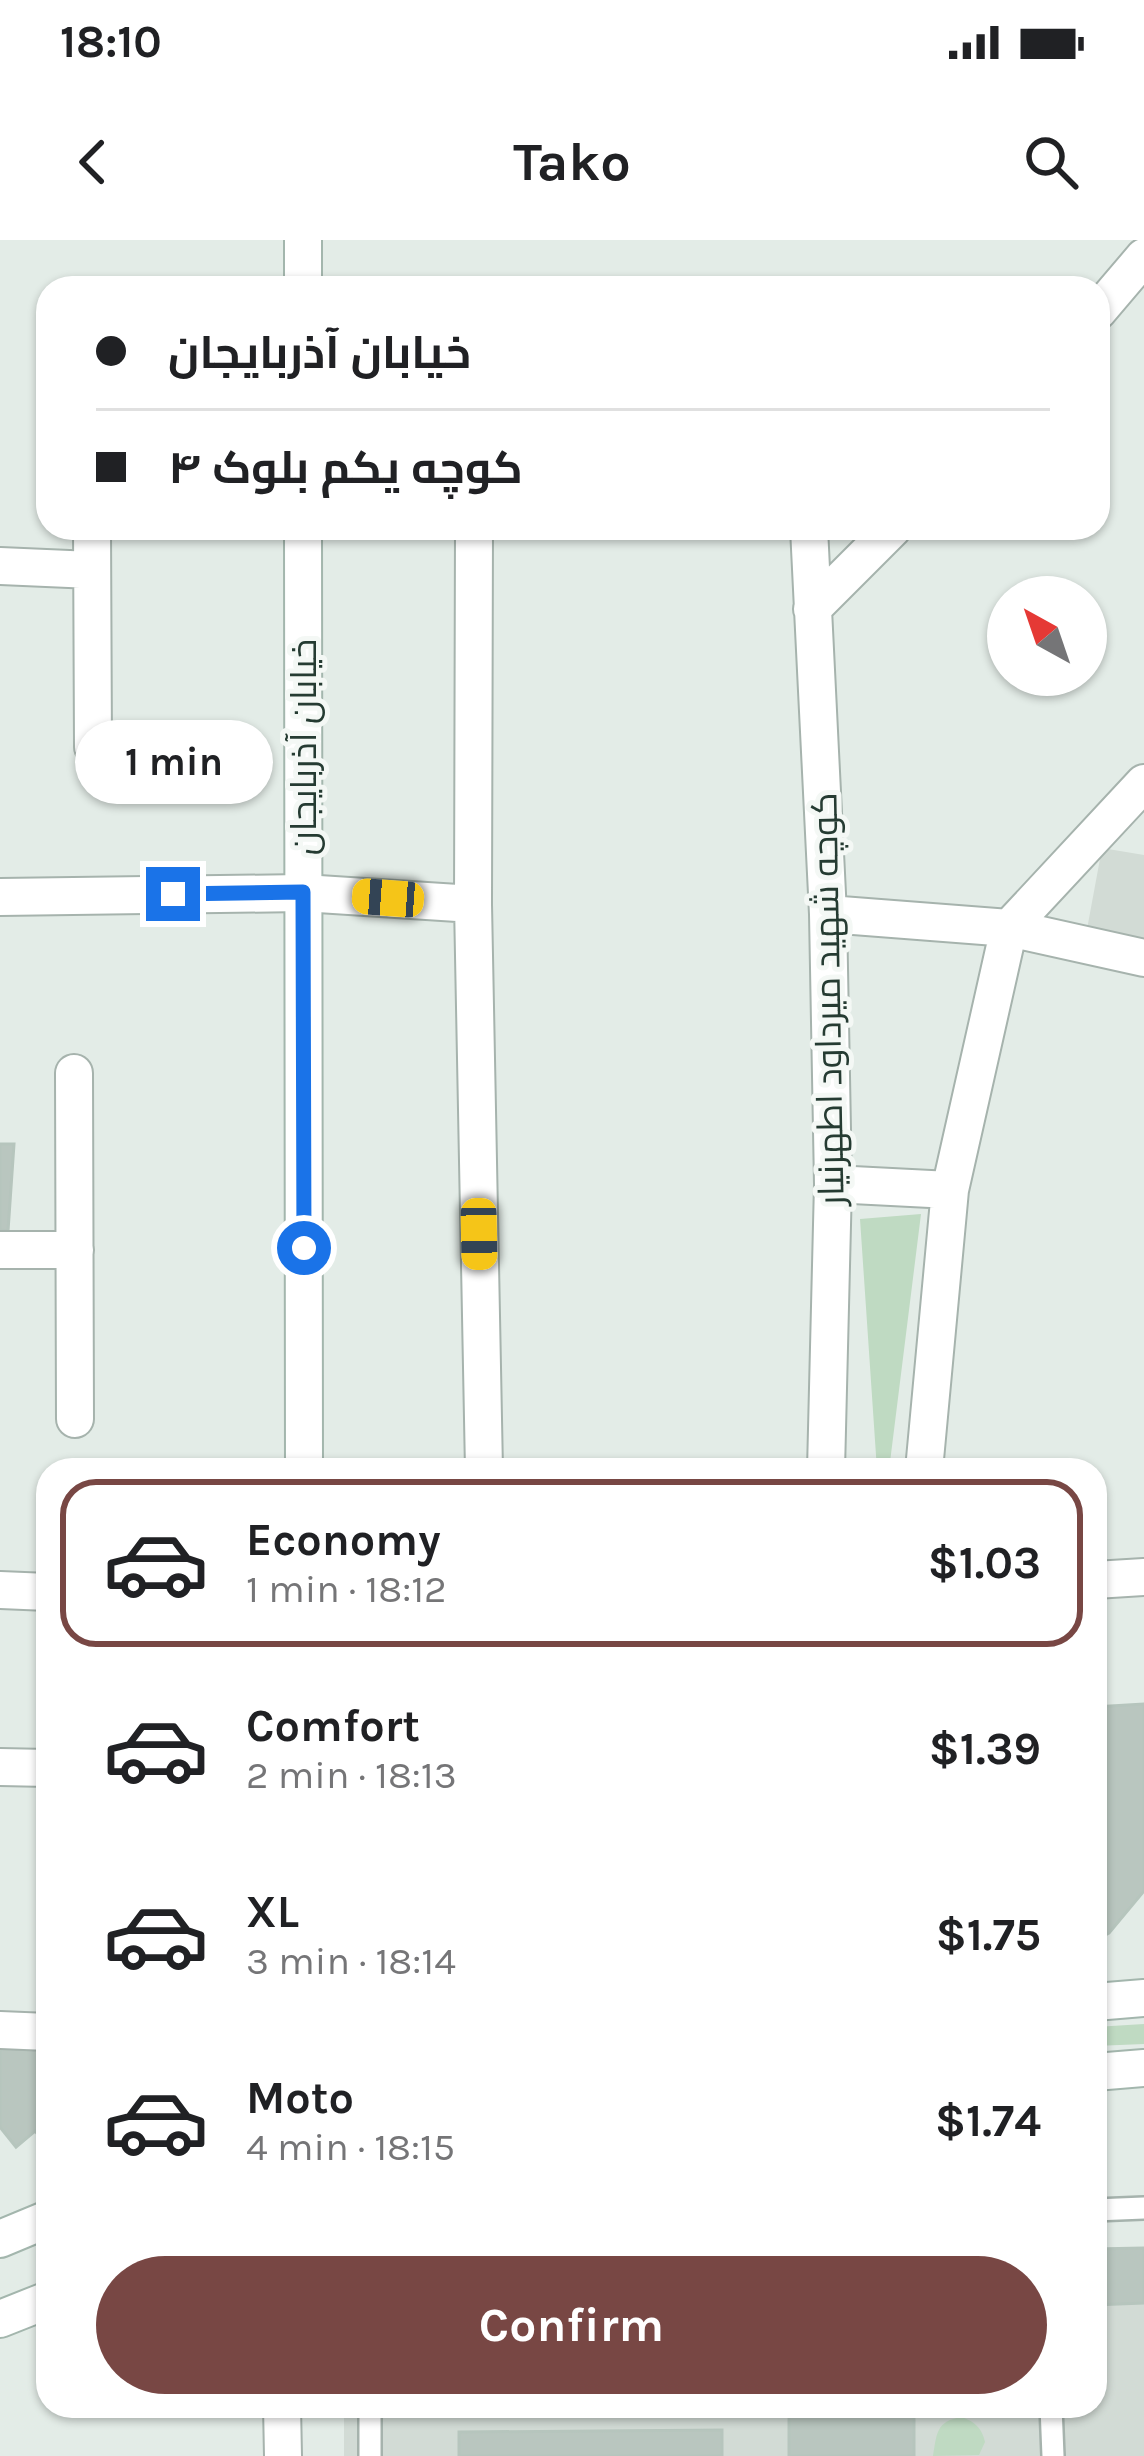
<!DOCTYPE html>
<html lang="en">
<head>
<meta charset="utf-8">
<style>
	:root { --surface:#fff; --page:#f6f6f6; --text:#202124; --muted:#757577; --line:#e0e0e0; --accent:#784744 }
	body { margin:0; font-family:Karla,Cairo,sans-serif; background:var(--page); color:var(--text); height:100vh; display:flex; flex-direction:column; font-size:45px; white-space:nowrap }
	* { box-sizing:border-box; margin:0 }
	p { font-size:39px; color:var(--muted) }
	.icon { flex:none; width:66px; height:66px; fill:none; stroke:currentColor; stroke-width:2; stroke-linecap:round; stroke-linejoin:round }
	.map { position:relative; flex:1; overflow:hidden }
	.sheet { position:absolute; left:36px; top:1218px; width:1071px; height:960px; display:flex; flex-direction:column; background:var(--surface); border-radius:36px; box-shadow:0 3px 9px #0004 }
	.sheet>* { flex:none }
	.top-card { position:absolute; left:36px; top:36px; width:1074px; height:264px; border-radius:36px; box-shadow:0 3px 9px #0004; display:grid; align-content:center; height:264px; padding:0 60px; background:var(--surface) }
	.needle { width:78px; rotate:320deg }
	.controls { position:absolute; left:987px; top:336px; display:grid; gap:24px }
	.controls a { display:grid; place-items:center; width:120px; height:120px; border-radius:50%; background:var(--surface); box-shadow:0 3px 9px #0004; font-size:60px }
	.end { position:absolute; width:54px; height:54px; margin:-27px; border:15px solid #1a73e8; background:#fff; box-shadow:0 0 0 6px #fff }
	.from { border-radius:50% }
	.bubble { position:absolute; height:84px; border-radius:42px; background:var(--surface); box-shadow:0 3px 9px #0004; font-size:39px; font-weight:700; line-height:84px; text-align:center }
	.car { position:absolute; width:36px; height:72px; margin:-36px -18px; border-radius:15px; box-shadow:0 0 9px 3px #0007; background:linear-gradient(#f5c518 24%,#345 0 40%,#f5c518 0 76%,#345 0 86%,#f5c518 0) }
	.top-card b { display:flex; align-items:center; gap:42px; height:114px; font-size:45px }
	.top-card b+b { border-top:3px solid var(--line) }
	.top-card i { width:30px; height:30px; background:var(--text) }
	ul { padding:21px 0 0; list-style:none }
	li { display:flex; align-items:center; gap:36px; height:168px; margin:0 24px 18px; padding:0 36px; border:6px solid transparent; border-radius:36px }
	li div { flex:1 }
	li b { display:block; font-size:45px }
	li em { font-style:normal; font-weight:700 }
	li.active { border-color:var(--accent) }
	li>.icon { width:108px; height:108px; stroke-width:1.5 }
	.primary-button { display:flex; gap:24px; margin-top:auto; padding:24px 60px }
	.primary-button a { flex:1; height:138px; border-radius:72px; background:var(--accent); color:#fff; font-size:48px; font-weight:700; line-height:138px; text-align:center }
	.status { display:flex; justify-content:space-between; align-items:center; height:84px; padding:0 60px; background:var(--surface); direction:ltr }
	.status svg { height:33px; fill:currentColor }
	header { display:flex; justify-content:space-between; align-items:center; height:156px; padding:0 60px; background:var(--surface); font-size:54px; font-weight:700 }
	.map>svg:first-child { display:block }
	.built { fill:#d2dbd5 }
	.green { fill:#bfdac2 }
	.building { fill:#b9c6bf; stroke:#b6c5bd; stroke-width:3 }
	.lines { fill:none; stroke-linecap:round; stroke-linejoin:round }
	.lane-casing { stroke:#a6b3ad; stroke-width:26 }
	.street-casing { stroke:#a6b3ad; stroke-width:40 }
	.secondary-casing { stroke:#a3b6ad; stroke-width:40 }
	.lane { stroke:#fff; stroke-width:21 }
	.street { stroke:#fff; stroke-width:36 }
	.secondary { stroke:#fff; stroke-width:36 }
	.route { stroke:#1a73e8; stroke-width:15 }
	.labels { text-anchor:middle; stroke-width:10; stroke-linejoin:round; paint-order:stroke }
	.street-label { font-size:36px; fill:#253b32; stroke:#f4f8f5 }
</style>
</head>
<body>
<div class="status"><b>18:10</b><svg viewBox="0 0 49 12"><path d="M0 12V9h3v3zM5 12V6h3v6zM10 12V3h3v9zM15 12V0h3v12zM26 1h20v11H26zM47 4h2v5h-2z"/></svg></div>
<header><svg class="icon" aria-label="back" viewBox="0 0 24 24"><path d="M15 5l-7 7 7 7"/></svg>Tako<svg class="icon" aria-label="search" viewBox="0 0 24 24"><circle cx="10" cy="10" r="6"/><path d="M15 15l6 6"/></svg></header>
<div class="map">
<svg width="1144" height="2216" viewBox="0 0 1144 2216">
	<rect width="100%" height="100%" fill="#e3ece7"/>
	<path class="built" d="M1102 608 1144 615V710L1085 700Z
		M1144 2008V2216H344V2166H1095V2009Z"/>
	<path class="green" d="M921 974 889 1230H877L860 979Z
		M1144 1784V1804L1095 1806V1787Z
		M962 2177C975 2182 982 2188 985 2202L979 2215 933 2216C937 2193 936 2181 962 2177Z"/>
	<path class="building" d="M0 904H14L8 991 0 990Z
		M1144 1464V1651L1109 1693 1095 1700V1467Z
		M48 1802V1896L43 1900 35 1891 16 1907 0 1887V1803Z
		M1144 2008V2063L1095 2065V2009Z
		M789 2166H914V2216H789Z
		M722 2190V2216H459V2192Z"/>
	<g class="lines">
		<g class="lane-casing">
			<path id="lane" d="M1095 1970 1144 1968
				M1051 2166 1053 2216
				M370 2216V2166"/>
		</g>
		<g class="street-casing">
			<path id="street" d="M1098 71 1144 17
				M92 288 93 507
				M474 288 473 664 484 1230
				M809 288 828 674 833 944 826 1230
				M0 326 92 330
				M812 369 893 288
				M0 657 303 653 473 664
				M828 674 1009 688 1144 718
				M74 833 75 1179
				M833 944 950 950
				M0 1010H75
				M924 1230 950 950 1009 688 1144 543
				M1095 1340 1144 1337
				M0 1350 48 1352
				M0 1527 48 1528
				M0 1790 48 1792
				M282 2166 283 2216"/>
		</g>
		<g class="secondary-casing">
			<path id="secondary" d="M303 0V48
				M303 288 304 1230
				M1095 1762 1144 1758
				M1095 1832 1144 1828
				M0 1999 48 1979
				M0 2079 48 2060"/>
		</g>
		<use href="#lane" class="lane"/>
		<use href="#street" class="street"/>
		<use href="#secondary" class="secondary"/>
	</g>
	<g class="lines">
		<path class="route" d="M173 654 303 652 304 1008"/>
	</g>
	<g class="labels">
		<g class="street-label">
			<text transform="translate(303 507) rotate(-90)" y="13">خیابان آذربایجان</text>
			<text transform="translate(827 759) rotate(-91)" y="13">کوچه شهید میرداود اطهرنیار</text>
		</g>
	</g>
</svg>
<div class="controls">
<a><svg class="needle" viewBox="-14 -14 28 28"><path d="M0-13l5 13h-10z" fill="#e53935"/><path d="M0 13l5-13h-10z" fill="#757577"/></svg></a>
</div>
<i class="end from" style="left:304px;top:1008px"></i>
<i class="end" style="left:173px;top:654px"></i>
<div class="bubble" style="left:75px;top:480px;width:198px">1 min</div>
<i class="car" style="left:388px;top:658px;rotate:274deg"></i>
<i class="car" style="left:479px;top:994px;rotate:179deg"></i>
<div class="top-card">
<b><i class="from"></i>خیابان آذربایجان</b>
<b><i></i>کوچه یکم بلوک ۴</b>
</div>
<section class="sheet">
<ul>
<li class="active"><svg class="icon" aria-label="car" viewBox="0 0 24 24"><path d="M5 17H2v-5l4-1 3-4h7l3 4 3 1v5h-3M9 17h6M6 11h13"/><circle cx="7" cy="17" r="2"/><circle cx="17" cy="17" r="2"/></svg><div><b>Economy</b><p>1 min · 18:12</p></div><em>$1.03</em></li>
<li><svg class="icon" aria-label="car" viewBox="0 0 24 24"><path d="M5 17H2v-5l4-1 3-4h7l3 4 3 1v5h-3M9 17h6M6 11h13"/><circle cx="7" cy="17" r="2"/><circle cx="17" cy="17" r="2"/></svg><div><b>Comfort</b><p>2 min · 18:13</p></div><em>$1.39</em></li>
<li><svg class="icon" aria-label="car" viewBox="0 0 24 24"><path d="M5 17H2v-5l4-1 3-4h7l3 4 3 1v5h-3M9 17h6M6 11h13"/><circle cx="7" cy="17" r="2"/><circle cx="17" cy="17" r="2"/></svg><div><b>XL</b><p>3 min · 18:14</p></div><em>$1.75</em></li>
<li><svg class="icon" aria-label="car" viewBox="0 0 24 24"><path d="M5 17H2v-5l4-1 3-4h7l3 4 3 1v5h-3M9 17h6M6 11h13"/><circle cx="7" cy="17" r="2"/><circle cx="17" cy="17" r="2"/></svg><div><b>Moto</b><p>4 min · 18:15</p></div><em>$1.74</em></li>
</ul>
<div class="primary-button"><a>Confirm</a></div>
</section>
</div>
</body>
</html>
